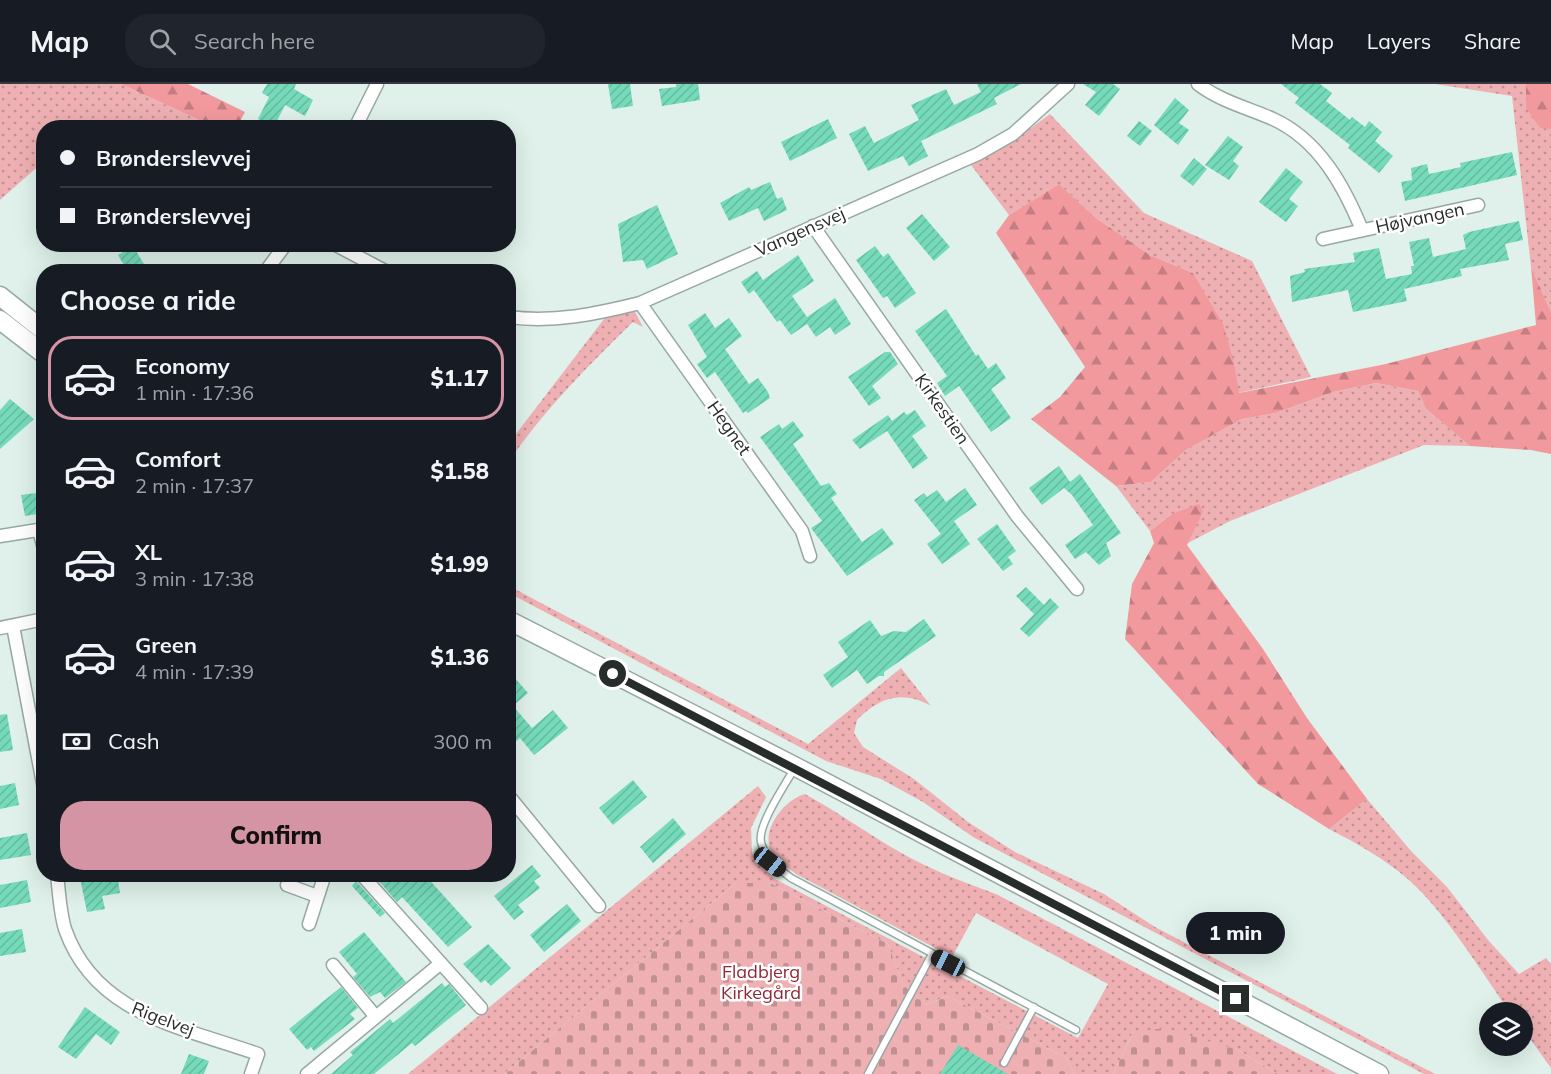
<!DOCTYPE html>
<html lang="en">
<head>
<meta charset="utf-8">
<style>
	:root { --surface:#171b24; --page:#20242c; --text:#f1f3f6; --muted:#9ea1a6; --line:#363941; --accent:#d594a4 }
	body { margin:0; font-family:Mulish,sans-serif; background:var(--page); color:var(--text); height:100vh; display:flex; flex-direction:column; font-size:22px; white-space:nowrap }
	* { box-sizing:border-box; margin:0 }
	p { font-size:20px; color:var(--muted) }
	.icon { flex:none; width:33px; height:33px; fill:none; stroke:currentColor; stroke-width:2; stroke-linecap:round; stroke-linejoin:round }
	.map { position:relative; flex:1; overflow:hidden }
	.sheet { position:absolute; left:36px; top:180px; width:480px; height:618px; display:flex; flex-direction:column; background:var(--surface); border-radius:24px; box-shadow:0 6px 24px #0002 }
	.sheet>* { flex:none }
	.guide { position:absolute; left:36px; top:36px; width:480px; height:132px; border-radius:24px; box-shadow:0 6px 24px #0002; display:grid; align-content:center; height:132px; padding:0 24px; background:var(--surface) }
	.controls { position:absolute; left:1479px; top:918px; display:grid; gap:12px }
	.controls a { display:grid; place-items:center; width:54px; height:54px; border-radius:50%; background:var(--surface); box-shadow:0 6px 24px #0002; font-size:30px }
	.end { position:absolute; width:27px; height:27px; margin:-14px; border:8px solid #262d2a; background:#fff; box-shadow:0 0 0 3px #fff }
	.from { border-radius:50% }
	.bubble { position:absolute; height:42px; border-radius:21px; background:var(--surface); box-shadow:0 6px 24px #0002; font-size:20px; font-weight:800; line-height:42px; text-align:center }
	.car { position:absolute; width:18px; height:36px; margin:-18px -9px; border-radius:8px; box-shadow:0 0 4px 2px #0007; background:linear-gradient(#222 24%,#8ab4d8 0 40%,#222 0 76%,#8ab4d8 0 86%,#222 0) }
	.guide b { display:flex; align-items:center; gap:21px; height:57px; font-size:22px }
	.guide b+b { border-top:2px solid var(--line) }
	.guide i { width:15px; height:15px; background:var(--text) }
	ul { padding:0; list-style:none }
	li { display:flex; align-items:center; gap:18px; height:84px; margin:0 12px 9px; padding:0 12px; border:3px solid transparent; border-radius:24px }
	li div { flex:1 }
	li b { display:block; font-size:22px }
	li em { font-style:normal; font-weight:800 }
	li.selected { border-color:var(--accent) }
	li>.icon { width:54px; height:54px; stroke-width:1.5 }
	h2 { padding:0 24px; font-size:27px; line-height:72px }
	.pay { display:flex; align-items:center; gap:15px; height:66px; padding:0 24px; font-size:22px }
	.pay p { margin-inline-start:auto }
	.button { display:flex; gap:12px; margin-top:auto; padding:12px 24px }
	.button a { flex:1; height:69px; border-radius:24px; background:var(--accent); color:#111; font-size:24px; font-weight:800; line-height:69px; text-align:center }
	header { display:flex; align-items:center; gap:36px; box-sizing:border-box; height:84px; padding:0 30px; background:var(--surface); border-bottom:2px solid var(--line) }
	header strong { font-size:28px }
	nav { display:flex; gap:33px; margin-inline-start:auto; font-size:21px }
	.search { width:420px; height:54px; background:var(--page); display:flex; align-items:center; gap:15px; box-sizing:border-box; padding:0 21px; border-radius:24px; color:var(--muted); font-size:22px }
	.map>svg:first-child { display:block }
	.green { fill:url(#green-dots) }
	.forest { fill:url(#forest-firs) }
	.cemetery { fill:url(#cemetery-stones) }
	.building { fill:url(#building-hatch) }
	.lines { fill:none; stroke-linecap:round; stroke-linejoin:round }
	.service-casing { stroke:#97a8a2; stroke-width:9 }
	.minor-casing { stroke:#97a8a2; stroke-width:15 }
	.secondary-casing { stroke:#97a8a2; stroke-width:21 }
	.service { stroke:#fff; stroke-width:6 }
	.minor { stroke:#fff; stroke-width:12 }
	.secondary { stroke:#fff; stroke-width:18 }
	.route { stroke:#262d2a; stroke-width:8 }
	.labels { text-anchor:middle; stroke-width:5; stroke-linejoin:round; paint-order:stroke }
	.street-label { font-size:18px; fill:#262d2a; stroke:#fff }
	.park-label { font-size:18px; fill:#8f2838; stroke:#fff }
</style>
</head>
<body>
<header>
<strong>Map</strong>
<div class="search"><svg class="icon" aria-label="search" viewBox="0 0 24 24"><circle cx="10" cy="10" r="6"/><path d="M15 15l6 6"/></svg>Search here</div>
<nav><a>Map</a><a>Layers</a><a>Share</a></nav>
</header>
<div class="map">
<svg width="1551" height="990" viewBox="0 0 1551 990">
	<defs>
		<pattern id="green-dots" width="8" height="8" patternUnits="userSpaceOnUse" patternTransform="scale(1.5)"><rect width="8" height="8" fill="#efb0b3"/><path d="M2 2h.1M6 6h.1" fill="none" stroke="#c19092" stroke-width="1.8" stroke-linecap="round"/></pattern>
		<pattern id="forest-firs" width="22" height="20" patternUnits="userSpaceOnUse" patternTransform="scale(1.5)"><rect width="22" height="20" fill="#f2999e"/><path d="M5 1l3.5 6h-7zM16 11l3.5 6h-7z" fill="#c47d81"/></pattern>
		<pattern id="cemetery-stones" width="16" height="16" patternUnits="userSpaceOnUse" patternTransform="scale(1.5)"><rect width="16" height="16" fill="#efb0b3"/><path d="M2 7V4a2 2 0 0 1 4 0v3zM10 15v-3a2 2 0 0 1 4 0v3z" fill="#c19092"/></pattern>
		<pattern id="building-hatch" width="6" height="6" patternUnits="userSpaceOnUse" patternTransform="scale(1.5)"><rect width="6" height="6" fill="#75daba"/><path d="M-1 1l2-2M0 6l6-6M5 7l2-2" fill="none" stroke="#65bba0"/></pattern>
	</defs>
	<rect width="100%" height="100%" fill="#dff1ea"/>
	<path class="green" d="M0 0H121L214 43 44 44 43 78 0 116Z
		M1435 0H1551V228L1531 183 1512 12Z
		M1050 30 1144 129 1252 177 1311 293 1238 309 1234 278 1193 189 1150 171 1096 134 1059 100 1009 131 971 81 1015 56Z
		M634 226 643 243 633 238C588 282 545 325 509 377V359L604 235Z
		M1376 299 1418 307 1426 325 1470 362 1424 361 1230 437 1186 460 1203 428 1172 430 1150 447 1116 402 1151 398 1186 366 1242 335 1276 329 1333 308Z
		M509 502 808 660 901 584 931 622C902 606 880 613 857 636L854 649 863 663 914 695 968 738 1015 768 1104 810 1155 843 1435 990H1424L973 753 923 718 881 695 826 677 509 509Z
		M758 702 766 713 751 744 752 769 775 795 1078 954 1108 900 976 829 952 873 796 790C789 784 779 779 774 772 757 750 783 716 805 710 836 727 861 745 891 763 924 783 960 797 996 810L1337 990H1278L1238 966 1133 948 1113 990H1074L1067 974 947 912 926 921 903 901 888 860 770 799H736L504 990H408Z
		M1367 715 1411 767 1447 803 1488 856 1519 890 1546 874 1551 880V984L1523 945 1522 928H1510C1482 889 1445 828 1410 797 1385 775 1358 760 1329 745Z"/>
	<path class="forest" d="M121 0H188L245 28 237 43H214Z
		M1526 0H1551V45L1540 44 1526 24Z
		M1059 100 1096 134 1150 171 1193 189 1223 240 1234 278 1239 309 1386 280 1536 241 1531 183 1551 228V370L1531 366 1470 362 1426 325 1418 307 1376 299 1333 308 1276 329 1242 335 1186 366 1151 398 1116 402 1031 335 1060 313 1085 283 996 149 1009 131Z
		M1199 420 1203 428 1187 461 1263 565 1307 634 1367 715 1329 745 1258 700 1125 555 1132 500 1154 459 1150 447 1172 430Z"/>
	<path class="cemetery" d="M736 799H770L888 860 903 901 926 921 947 912 1067 974 1074 990H504Z
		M1165 944 1238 966 1278 990H1113L1133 948Z"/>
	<path class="building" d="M267 0H296L294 5 313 16 305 32 285 21 274 43 258 35 269 13 262 9Z
		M608 0H630L633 22 612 25Z
		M676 0H698L700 16 662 22 659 5 676 3Z
		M977 0H1021L994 14 997 20 921 57 928 72 909 82 903 72 868 87 849 50 865 42 874 59 919 36 911 21 946 5 954 21 981 8Z
		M1083 0H1113L1120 5 1099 32 1085 21 1096 8Z
		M1281 0H1320L1332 9 1326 17 1350 36 1352 33 1365 43 1369 37 1382 48 1375 57 1393 72 1379 89 1348 64 1350 61 1295 19 1299 14Z
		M1175 14 1189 26 1179 39 1189 46 1178 61 1154 41Z
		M828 35 837 54 790 77 781 58Z
		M1139 37 1152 47 1140 62 1127 52Z
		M1228 52 1243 63 1233 77 1239 82 1229 96 1205 81Z
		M1512 68 1517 91 1405 117 1401 98 1412 96 1411 84 1427 80 1429 90 1461 83 1460 79Z
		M1194 74 1207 85 1193 102 1180 92Z
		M1286 84 1303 98 1289 115 1298 122 1286 138 1259 118Z
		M770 98 777 115 782 113 787 126 764 137 758 124 729 137 720 119 749 103 751 106Z
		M657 121 678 170 647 185 643 176 623 178 618 140Z
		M922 130 950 163 934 177 906 144Z
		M1519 137 1523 156 1505 160 1509 176 1460 185 1462 192 1404 205 1407 217 1353 228 1348 206 1292 218 1290 192 1305 188 1304 185 1355 178 1353 169 1379 164 1386 195 1412 190 1411 182H1414L1409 158 1429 154 1433 173 1466 165 1463 151 1469 148Z
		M133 162 144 180 128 188 118 171Z
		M875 162 883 173 888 169 916 209 895 224 887 212 883 214 856 176Z
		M798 171 814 197 792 212 807 233 835 214 851 240 835 251 830 243 816 253 807 240 791 251 780 236 777 238 754 206 749 210 741 198 757 187 763 196Z
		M946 225 976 272 978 270 988 285 996 279 1006 294 991 305 1011 334 991 348 959 302 945 312 937 299 947 292 915 247Z
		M705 229 715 244 729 234 742 252 725 265 749 300 758 294 768 308 770 314 748 329 746 327 743 329 715 288 707 294 697 280 707 273 688 241Z
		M885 268H890L898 280 872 302 881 314 869 322 848 293Z
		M10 315 34 335 0 365V326Z
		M915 326 926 342 912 352 928 374 913 385 887 347 860 365 852 356 888 331 892 337 904 328 907 331Z
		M793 337 804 352 793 360 821 402 829 399 837 410 831 414 862 458 882 444 894 460 847 492 811 444 822 437 760 353 779 340 782 345Z
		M1059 382 1070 398 1080 390 1121 449 1106 459 1111 472 1099 481 1086 468 1075 475 1065 461 1093 441 1072 411 1064 404 1042 421 1029 404Z
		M965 404 977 421 954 437 970 460 942 480 927 460 941 450 914 416 924 409 927 413 937 406 946 418Z
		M44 408V429L25 432 21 411Z
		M997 440 1016 467 1008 473 1013 480 1003 487 977 455Z
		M1026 503 1044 521 1050 514 1059 523 1029 553 1020 545 1034 530 1016 512Z
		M924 535 936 552 884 588V592H879L867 600 857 586 832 604 823 591 848 573 838 558 870 536 881 552 894 547 906 548Z
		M508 586 528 609 513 622 532 644 553 626 568 644 534 671 520 654 508 664Z
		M7 630 13 666 0 668V631Z
		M633 696 647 713 613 741 599 724Z
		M15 699 19 721 0 725V702Z
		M673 734 686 750 653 779 640 763Z
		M27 749 31 771 0 776V754Z
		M532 781 541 792 534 797 540 804 518 821 524 828 514 836 494 812Z
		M99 790H117L120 809 102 812 105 825 87 828 80 794Z
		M373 790H424L472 843 448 863 402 813 397 818Z
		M27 796 31 818 0 824V801Z
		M356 797 385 829 380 833 352 802Z
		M567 820 581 837 544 868 530 851Z
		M22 845 26 868 0 872V849Z
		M364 848 406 898 385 914 380 908 370 913 353 893 357 890 339 868Z
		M488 860 511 884 491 902 485 896 481 899 463 880Z
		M442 899 445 903 449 900 466 921 415 962 412 959 374 990H331L353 971 350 968 365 956 390 935 393 939Z
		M341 903 358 924 350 930 355 935 314 967 311 963 307 966 289 945Z
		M85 923 120 948 111 961 96 950 76 975 58 963Z
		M958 961 1008 990H940Z
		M189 970 209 977 204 990H181Z"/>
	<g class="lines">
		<g class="service-casing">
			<path id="service" d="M794 685C785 701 757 742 761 758 765 775 778 784 791 794L1076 946
				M1004 979 1034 923
				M868 990 932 870"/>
		</g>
		<g class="minor-casing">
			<path id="minor" d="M1198 0C1220 17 1248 24 1273 35 1319 56 1344 102 1362 146
				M355 44 377 0
				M813 142 1017 432 1077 505
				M1323 155 1478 121
				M334 160 387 188
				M265 188 286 160
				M640 219 802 447 810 472
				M508 233C554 239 596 230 640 219L978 70 1013 50 1068 0
				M39 446 44 465
				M0 452 44 445
				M13 542 44 705
				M0 544 44 535
				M508 711 599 822
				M57 790C59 808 60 829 65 845 95 931 182 943 258 970L251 990
				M361 790 481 924
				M287 801 317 812
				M309 840 325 790
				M333 881 376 933
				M307 990 441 879"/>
		</g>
		<g class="secondary-casing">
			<path id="secondary" d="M0 212 44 247
				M0 236 44 270
				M508 536 796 683 1379 990"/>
		</g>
		<use href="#service" class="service"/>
		<use href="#minor" class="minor"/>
		<use href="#secondary" class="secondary"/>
	</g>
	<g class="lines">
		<path class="route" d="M613 590 1236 915"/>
	</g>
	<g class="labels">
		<g class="street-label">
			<text transform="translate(1420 134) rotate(-12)" y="6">Højvangen</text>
			<text transform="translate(800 148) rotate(-24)" y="6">Vangensvej</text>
			<text transform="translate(942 325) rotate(55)" y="6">Kirkestien</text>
			<text transform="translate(729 344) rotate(55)" y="6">Hegnet</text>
			<text transform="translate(163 935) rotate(21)" y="6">Rigelvej</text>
		</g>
		<g class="park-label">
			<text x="761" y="894">Fladbjerg<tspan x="761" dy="21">Kirkegård</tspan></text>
		</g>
	</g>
</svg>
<div class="controls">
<a><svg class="icon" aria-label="layers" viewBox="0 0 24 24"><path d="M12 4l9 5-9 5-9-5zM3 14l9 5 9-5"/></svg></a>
</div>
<i class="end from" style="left:613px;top:590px"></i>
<i class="end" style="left:1236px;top:915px"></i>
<div class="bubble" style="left:1186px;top:828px;width:99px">1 min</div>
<i class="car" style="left:770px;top:778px;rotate:128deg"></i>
<i class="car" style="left:948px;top:879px;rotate:297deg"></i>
<div class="guide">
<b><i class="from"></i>Brønderslevvej</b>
<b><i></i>Brønderslevvej</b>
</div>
<section class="sheet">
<h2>Choose a ride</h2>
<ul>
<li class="selected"><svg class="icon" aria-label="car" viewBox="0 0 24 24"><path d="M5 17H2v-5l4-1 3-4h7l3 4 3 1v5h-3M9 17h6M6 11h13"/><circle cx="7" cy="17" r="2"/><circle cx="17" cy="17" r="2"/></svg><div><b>Economy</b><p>1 min · 17:36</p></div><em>$1.17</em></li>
<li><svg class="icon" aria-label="car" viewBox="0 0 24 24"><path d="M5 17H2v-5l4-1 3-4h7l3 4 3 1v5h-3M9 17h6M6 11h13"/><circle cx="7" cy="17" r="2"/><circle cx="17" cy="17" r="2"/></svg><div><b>Comfort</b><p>2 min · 17:37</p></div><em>$1.58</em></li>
<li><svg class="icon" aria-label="car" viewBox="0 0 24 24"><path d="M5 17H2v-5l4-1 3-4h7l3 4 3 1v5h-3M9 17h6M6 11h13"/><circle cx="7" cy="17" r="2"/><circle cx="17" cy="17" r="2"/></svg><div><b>XL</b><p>3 min · 17:38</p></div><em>$1.99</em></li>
<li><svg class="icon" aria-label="car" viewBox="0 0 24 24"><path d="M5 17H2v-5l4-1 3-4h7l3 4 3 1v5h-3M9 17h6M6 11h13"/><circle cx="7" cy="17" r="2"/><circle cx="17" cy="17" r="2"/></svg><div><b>Green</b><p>4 min · 17:39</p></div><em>$1.36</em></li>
</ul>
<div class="pay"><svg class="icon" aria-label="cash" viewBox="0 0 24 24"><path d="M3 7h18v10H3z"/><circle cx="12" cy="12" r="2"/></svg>Cash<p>300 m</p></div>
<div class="button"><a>Confirm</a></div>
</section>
</div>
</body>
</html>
